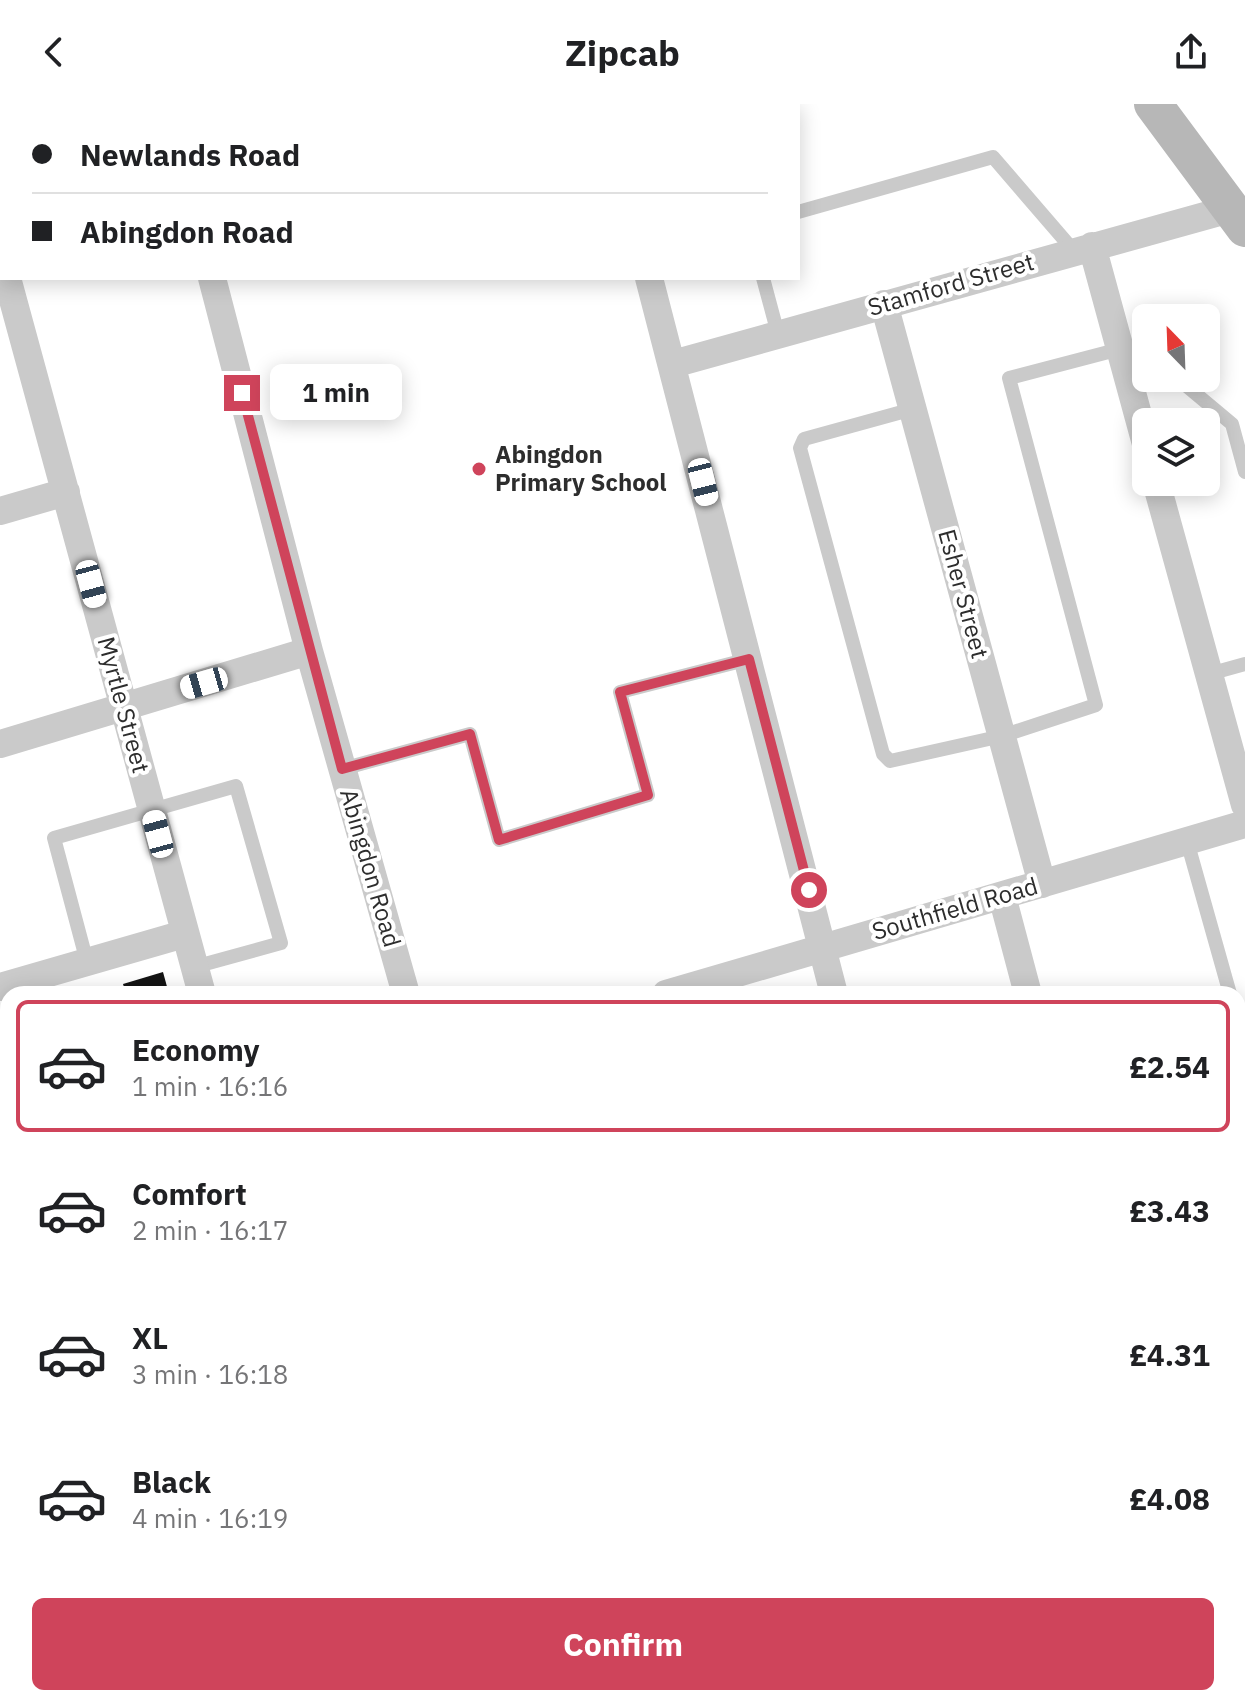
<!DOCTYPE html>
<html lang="en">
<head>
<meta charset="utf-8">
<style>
	:root { --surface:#fff; --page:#f2f2f2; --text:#202124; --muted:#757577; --line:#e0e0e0; --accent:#cf445b }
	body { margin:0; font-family:"IBM Plex Sans",sans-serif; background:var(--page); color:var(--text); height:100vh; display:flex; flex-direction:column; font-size:30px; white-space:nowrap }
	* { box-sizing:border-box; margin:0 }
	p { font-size:26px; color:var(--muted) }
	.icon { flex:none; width:44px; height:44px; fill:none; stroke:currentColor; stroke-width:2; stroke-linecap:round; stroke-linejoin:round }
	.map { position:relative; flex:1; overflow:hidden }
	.sheet { position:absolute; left:0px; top:882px; width:1246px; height:720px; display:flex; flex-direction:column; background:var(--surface); border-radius:24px 24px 0 0; box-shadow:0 4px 20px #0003 }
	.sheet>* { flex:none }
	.hud { position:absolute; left:0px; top:0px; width:800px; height:176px; box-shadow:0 4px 20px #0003; display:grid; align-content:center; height:176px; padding:0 32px; background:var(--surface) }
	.needle { width:52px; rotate:337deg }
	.buttons { position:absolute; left:1132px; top:200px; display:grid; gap:16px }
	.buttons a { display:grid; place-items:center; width:88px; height:88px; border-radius:12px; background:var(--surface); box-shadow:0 4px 20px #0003; font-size:40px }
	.end { position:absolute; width:36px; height:36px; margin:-18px; border:10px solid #cf445b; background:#fff; box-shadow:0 0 0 4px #fff }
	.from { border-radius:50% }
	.bubble { position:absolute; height:56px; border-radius:12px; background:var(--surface); box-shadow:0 4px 20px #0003; font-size:26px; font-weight:700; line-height:56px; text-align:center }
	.car { position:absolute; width:24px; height:48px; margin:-24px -12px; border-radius:10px; box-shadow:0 0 6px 2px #0007; background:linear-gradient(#fff 24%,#345 0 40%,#fff 0 76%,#345 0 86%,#fff 0) }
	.hud b { display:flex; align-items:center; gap:28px; height:76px; font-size:30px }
	.hud b+b { border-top:2px solid var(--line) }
	.hud i { width:20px; height:20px; background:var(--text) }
	ul { padding:14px 0 0; list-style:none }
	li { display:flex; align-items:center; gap:24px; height:132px; margin:0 16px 12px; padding:0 16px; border:4px solid transparent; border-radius:12px }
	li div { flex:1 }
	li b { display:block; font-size:30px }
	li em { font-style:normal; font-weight:700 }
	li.on { border-color:var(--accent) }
	li>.icon { width:72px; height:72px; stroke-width:1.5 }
	.cta { display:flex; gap:16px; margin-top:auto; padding:16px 32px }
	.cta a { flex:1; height:92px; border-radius:12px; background:var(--accent); color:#fff; font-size:32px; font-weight:700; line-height:92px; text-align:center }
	header { display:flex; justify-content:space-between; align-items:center; height:104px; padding:0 32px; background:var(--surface); font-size:36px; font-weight:700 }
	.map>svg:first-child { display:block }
	.building { fill:#141414 }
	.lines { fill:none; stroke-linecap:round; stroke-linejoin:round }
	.path { stroke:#cacaca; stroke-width:5; stroke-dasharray:4 4; stroke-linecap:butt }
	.lane { stroke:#cacaca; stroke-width:14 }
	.street { stroke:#cacaca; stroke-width:28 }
	.secondary { stroke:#b7b7b7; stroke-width:38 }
	.route { stroke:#cf445b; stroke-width:10 }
	.poi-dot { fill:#cf445b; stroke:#fff; stroke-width:3 }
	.labels { text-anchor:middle; stroke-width:8; stroke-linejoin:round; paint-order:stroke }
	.street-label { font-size:24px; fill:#2d2d2d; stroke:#fff }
	.poi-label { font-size:24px; font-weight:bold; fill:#2d2d2d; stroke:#fff; text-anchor:start }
</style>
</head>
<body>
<header><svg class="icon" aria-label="back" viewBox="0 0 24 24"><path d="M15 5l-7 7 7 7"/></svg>Zipcab<svg class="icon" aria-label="share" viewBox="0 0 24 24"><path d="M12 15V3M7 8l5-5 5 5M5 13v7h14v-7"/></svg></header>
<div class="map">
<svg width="1245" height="1602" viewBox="0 0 1245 1602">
	<rect width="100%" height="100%" fill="#fff"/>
	<path class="building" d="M163 868 169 890H126L123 880Z"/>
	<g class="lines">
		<path class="path" d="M321 0V2"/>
		<path class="lane" d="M798 108 993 53 1074 147
			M763 174 778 230
			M1127 270 1146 264
			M1177 274 1232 320 1245 368
			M913 305 804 335 800 344 883 650 890 657 1002 632 1096 601 1009 274 1120 245
			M1209 570 1245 560
			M342 665 470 630 499 736 648 691 620 588 749 555
			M1187 737 1230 890
			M87 858 54 734 236 682 281 839 194 863
			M1238 1382 1245 1380
			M1238 1533 1245 1528
			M716 1594 718 1602
			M918 1594 920 1602
			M1114 1594 1116 1602"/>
		<path class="street" d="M166 0 167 2
			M689 2 696 0
			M1092 142 1146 340
			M7 174 202 890
			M212 174 309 547 406 890
			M649 174 834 890
			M884 200 1042 780
			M673 260 1230 105
			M1156 378 1245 701
			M0 407 66 388
			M0 640 309 547
			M1002 792 1028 890
			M0 883 184 830
			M666 890 1245 720
			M0 1085 8 1083
			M1238 1268 1245 1267
			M182 1594 184 1602
			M383 1594 385 1602
			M598 1594 600 1602
			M820 1594 822 1602
			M1020 1594 1023 1602
			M1214 1594 1216 1602
			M94 1602 122 1594"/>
		<path class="secondary" d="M1153 0 1245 124"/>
	</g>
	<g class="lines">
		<path class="route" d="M242 289 342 665 470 630 499 736 648 691 620 588 749 555 809 786"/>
	</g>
	<circle class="poi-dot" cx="479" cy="365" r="8"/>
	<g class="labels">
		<g class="street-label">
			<text transform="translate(951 181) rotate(-16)" y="8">Stamford Street</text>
			<text transform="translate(963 490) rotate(75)" y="8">Esher Street</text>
			<text transform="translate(123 601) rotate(75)" y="8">Myrtle Street</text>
			<text transform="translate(370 764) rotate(74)" y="8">Abingdon Road</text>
			<text transform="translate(955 805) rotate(-16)" y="8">Southfield Road</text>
		</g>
		<g class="poi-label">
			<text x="495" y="359">Abingdon<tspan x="495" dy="28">Primary School</tspan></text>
		</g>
	</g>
</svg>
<div class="buttons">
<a><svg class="needle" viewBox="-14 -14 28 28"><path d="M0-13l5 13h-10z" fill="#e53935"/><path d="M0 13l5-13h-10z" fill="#757577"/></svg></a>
<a><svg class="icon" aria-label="layers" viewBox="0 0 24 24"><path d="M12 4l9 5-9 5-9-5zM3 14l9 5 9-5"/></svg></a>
</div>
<i class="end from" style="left:809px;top:786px"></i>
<i class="end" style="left:242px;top:289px"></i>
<div class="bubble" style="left:270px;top:260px;width:132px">1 min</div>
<i class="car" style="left:703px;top:378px;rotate:166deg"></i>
<i class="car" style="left:91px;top:480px;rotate:165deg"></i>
<i class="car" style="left:204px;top:579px;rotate:254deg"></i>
<i class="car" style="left:158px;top:730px;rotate:345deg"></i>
<div class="hud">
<b><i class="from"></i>Newlands Road</b>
<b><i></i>Abingdon Road</b>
</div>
<section class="sheet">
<ul>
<li class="on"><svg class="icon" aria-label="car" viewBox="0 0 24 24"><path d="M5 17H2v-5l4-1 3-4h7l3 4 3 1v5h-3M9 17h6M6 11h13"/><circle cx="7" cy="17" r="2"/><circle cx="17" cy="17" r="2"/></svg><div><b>Economy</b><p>1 min · 16:16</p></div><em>£2.54</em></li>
<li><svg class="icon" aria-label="car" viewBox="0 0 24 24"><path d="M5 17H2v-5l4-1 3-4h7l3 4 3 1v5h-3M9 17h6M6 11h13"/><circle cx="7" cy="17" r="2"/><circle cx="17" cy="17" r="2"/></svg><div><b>Comfort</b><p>2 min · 16:17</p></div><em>£3.43</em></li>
<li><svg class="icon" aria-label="car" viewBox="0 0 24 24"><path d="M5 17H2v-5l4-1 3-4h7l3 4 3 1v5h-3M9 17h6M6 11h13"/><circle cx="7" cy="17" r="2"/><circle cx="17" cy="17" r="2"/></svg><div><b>XL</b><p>3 min · 16:18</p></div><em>£4.31</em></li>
<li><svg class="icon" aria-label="car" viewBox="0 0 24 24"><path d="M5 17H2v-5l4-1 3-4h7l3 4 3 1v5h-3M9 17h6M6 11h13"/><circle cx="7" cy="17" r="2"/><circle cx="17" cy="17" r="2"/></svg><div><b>Black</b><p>4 min · 16:19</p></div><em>£4.08</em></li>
</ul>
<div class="cta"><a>Confirm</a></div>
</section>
</div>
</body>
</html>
